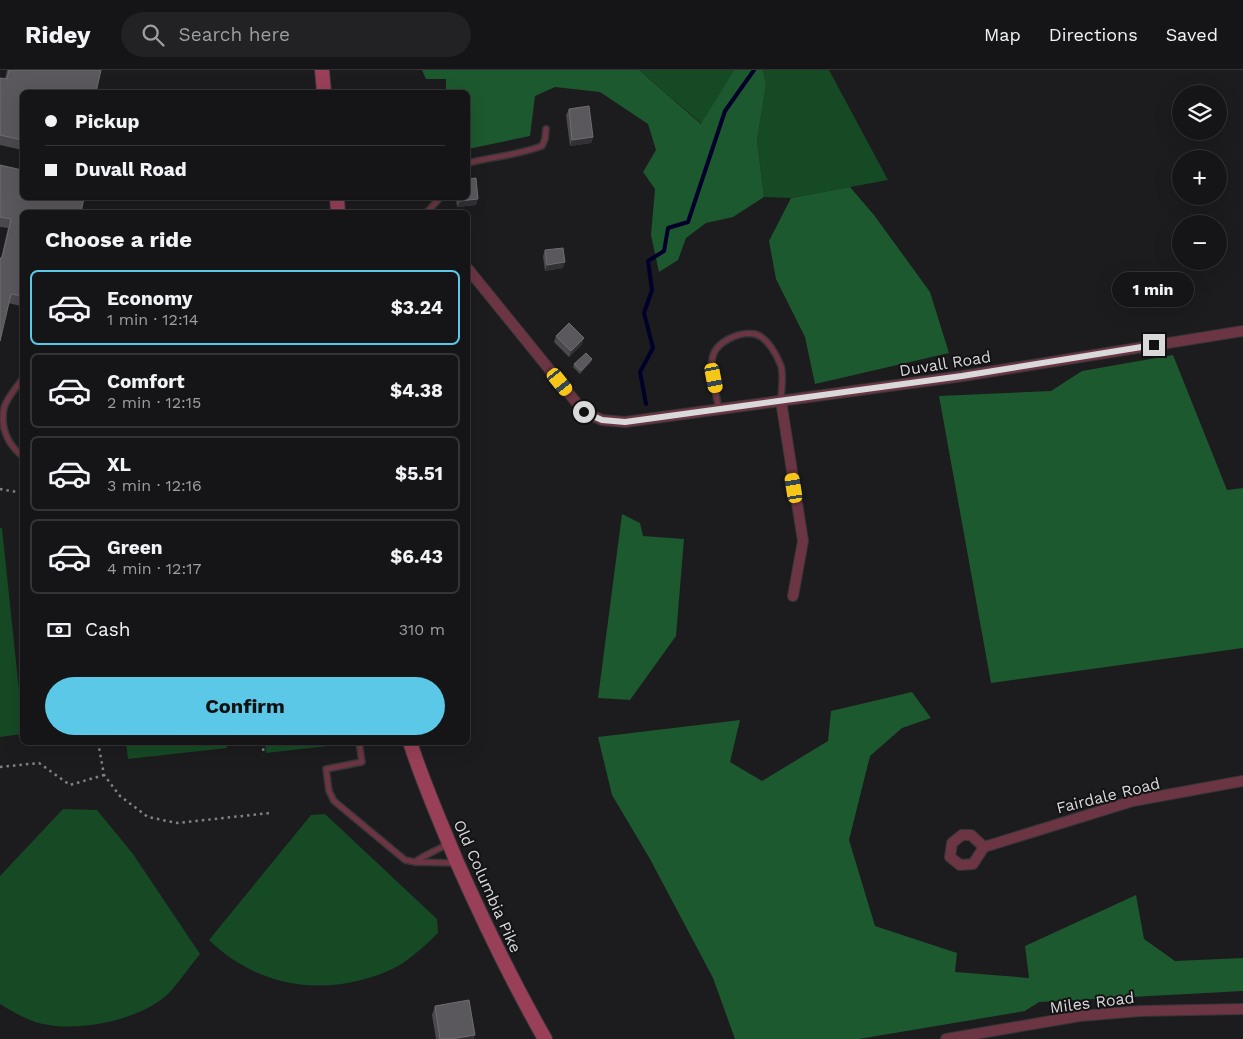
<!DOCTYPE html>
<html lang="en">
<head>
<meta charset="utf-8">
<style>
	:root { --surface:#151416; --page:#222123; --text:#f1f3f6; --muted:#9d9ea1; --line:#343335; --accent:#5bc8e7 }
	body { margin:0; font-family:"Work Sans",sans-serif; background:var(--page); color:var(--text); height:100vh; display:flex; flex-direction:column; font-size:19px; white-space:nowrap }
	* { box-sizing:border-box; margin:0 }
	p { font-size:16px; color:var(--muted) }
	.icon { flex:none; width:28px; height:28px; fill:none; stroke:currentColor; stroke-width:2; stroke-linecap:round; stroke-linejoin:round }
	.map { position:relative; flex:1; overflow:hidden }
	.sheet { position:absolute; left:20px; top:140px; width:450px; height:535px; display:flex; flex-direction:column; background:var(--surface); border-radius:8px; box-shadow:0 5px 20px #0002,0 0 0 1px var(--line) }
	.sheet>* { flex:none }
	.guide { position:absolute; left:20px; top:20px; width:450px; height:110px; border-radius:8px; box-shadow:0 5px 20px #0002,0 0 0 1px var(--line); display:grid; align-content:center; height:110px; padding:0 25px; background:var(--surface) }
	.tools { position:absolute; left:1172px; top:15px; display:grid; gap:10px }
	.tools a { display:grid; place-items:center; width:55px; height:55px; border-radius:50%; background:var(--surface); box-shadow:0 5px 20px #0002,0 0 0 1px var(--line); font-size:25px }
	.end { position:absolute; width:22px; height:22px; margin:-11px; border:6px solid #d9d8da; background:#111; box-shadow:0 0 0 2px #111 }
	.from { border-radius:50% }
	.bubble { position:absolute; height:35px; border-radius:18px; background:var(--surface); box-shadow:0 5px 20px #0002,0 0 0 1px var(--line); font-size:16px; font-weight:700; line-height:35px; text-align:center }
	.car { position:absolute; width:15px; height:30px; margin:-15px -8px; border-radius:6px; box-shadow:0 0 4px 1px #0007; background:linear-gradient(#f5c518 24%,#345 0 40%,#f5c518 0 76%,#345 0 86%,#f5c518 0) }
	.guide b { display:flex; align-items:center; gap:18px; height:48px; font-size:19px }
	.guide b+b { border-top:1px solid var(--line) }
	.guide i { width:12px; height:12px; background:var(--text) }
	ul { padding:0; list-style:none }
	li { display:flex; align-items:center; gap:15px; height:75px; margin:0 10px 8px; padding:0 15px; border:2px solid var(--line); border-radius:8px }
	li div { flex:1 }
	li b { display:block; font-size:19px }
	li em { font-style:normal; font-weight:700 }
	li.on { border-color:var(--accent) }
	li>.icon { width:45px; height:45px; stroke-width:1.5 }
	h2 { padding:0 25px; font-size:22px; line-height:60px }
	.pay { display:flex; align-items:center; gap:12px; height:55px; padding:0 25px; font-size:19px }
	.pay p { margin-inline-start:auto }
	.primary-button { display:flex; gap:10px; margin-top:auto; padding:10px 25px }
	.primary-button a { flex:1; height:58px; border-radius:30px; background:var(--accent); color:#111; font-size:20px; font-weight:700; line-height:58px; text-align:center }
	header { display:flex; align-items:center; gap:30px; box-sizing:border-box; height:70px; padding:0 25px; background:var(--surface); border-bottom:1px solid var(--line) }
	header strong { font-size:24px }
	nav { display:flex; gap:28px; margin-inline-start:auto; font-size:18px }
	.search { width:350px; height:45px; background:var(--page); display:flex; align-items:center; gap:12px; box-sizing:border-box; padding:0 18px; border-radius:28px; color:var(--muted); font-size:19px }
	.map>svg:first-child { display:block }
	.green { fill:#164a25 }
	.forest { fill:#1c592e }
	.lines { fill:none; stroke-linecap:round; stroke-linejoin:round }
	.stream { stroke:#00002a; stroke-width:4 }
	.lane-casing { stroke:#363538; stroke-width:8 }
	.street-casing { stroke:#363538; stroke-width:12 }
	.secondary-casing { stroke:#363538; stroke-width:16 }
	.path { stroke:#828183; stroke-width:2.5; stroke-dasharray:2.5 4; stroke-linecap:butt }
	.lane { stroke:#6c3543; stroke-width:5 }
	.street { stroke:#6c3543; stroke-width:10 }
	.secondary { stroke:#994058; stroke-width:14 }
	.wall { fill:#4b494d }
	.shaded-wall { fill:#323034 }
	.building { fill:#5a585c; stroke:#6e6c70 }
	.route { stroke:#d9d8da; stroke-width:6 }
	.labels { text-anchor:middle; stroke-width:4; stroke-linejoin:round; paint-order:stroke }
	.street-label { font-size:16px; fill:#d9d8da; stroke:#131215 }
</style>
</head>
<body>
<header>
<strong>Ridey</strong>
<div class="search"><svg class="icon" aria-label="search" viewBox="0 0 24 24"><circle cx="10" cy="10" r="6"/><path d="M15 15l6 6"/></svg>Search here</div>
<nav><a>Map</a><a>Directions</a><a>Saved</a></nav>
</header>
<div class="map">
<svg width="1243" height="969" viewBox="0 0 1243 969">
	<rect width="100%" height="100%" fill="#1c1b1e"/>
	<path class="green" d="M639 0H734L702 54Z
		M763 0H829L888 110 791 128 764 127 757 70 766 15Z
		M0 458H2L22 649V664L0 667Z
		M126 673H226L227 678 128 689Z
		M265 673H328V676L266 683Z
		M63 739 97 740 133 784 200 884C190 896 180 911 169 923 142 949 85 961 49 955 31 953 15 943 0 934V806Z
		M325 744 437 849 438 863C427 874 416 884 403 893 389 902 373 907 357 911 303 924 249 909 209 870L311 745Z"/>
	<path class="forest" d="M422 0H639L701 54 734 0H763L766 15 757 70 764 127 733 147 706 153 686 168 678 190 659 202 651 165 655 119 643 102 656 80 648 54 600 22 555 17 535 26 530 66 468 79V22H446V9H426Z
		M850 117 874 145 930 222 949 283 815 314 805 267 776 209 769 171 791 128Z
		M1173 285 1227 420 1243 418V578L991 613 939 326 1051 321 1082 301Z
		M622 444 640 453 643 466 684 469 676 566 630 630 598 628Z
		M912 622 931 648 902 658 870 686 849 770 875 856 957 883 955 902 1029 908 1025 876 1136 825 1144 869 1175 891 1243 888V921L1039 932 1025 941 859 969H735L713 908 650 789 612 725 598 667 740 650 730 692 762 711 828 671 831 641Z"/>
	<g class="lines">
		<path class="stream" d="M646 334 640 302 653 278 644 243 652 220 648 191 664 181 668 158 688 152 725 41 754 0"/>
		<g class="lane-casing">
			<path id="lane" d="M468 93C492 87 518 85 542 76L545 69 546 59
				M427 142 440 128
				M22 309C17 317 6 329 4 338 0 358 8 374 22 386
				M719 339C716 324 711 306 712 290 714 272 739 261 755 264 767 267 777 285 781 296 784 307 781 320 781 331
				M359 672 362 692 326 699 329 721 334 731 405 790 415 792 455 793
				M415 792C425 784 437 781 447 774"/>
		</g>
		<g class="street-casing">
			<path id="street" d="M468 199 584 342 602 350 625 352 963 306 1243 261
				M781 331 803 471 793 526
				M984 777 971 765H962L952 773 950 787 960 795 973 794 984 777 1133 731 1243 711
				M946 969 1080 946 1140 941 1243 939"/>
		</g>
		<g class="secondary-casing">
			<path id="secondary" d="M322 0 324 22
				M337 128 338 142
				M410 672C423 713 440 751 456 790 483 851 512 911 545 969"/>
		</g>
		<path class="path" d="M0 419 22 423
			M98 672 104 705 120 726 148 747 177 753 270 743
			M262 672 264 685
			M0 697 39 693 70 715 104 705"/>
		<use href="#lane" class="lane"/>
		<use href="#street" class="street"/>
		<use href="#secondary" class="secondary"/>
	</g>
	<path class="wall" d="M7 0H101L22 22V80L0 75V8L5 9Z
		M569 39 593 67 591 73 570 76 566 45Z
		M22 94V233L21 236 8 233 1 188 8 158 0 157V95L21 100Z
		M456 128H468L476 135 457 137Z
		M545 180 563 198 545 201 543 186Z
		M556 266 582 274 569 287 554 272Z
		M592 289 591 292 580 304 573 297 574 294Z
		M435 936 474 969H436L432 945Z"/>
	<path class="shaded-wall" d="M593 67 591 73 570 76 572 70Z
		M478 129 476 135 457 137 460 131Z
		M565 192 563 198 545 201 547 195Z
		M584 268 582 274 569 287 571 281Z
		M592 289 591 292 580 304 581 301Z
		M475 965 474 969H451Z"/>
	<path class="building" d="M9 0H101L96 22H22V70L0 65V8L7 9Z
		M589 36 593 67 572 70 569 39Z
		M0 95 22 100V99V128H84L81 142H22V226L11 224 0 271V188H2L11 149 0 147Z
		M476 108 478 129 460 131 459 128H468V109Z
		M563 178 565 192 547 195 545 180Z
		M569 253 584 268 571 281 556 266Z
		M586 283 592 289 581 301 574 294Z
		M469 930 475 965 451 969H440L435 936Z"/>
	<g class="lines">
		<path class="route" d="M584 342 602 350 625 352 962 306 1154 275"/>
	</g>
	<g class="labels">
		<g class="street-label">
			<text transform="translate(945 293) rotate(-9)" y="6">Duvall Road</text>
			<text transform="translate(1108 725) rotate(-14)" y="6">Fairdale Road</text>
			<text transform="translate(488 816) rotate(66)" y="6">Old Columbia Pike</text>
			<text transform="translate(1092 932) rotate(-7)" y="6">Miles Road</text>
		</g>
	</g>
</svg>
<div class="tools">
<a><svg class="icon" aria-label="layers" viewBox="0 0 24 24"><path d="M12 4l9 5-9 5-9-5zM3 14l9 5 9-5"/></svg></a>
<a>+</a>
<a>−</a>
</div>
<i class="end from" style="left:584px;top:342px"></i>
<i class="end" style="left:1154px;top:275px"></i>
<div class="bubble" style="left:1112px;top:202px;width:82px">1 min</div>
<i class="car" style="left:714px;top:308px;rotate:169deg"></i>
<i class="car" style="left:560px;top:312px;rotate:141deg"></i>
<i class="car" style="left:794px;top:418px;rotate:351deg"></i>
<div class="guide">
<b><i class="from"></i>Pickup</b>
<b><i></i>Duvall Road</b>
</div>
<section class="sheet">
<h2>Choose a ride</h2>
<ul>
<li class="on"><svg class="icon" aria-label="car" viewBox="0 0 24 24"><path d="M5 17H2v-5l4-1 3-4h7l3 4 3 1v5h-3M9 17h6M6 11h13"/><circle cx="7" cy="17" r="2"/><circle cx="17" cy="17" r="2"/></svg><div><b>Economy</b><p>1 min · 12:14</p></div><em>$3.24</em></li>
<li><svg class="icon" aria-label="car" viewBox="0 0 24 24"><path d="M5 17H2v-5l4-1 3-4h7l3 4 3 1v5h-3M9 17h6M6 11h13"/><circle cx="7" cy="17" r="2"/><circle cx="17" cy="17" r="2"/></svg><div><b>Comfort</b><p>2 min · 12:15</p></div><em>$4.38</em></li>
<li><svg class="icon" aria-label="car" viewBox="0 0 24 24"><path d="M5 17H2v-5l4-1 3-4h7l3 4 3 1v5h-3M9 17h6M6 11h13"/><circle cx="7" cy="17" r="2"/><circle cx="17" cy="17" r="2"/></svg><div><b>XL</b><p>3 min · 12:16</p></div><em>$5.51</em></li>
<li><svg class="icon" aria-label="car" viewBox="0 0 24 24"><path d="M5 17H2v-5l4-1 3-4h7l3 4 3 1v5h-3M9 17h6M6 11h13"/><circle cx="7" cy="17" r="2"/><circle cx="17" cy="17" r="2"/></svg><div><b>Green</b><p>4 min · 12:17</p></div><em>$6.43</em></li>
</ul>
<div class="pay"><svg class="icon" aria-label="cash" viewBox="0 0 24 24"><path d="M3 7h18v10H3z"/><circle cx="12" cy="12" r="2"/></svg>Cash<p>310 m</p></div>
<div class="primary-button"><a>Confirm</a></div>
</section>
</div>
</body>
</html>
